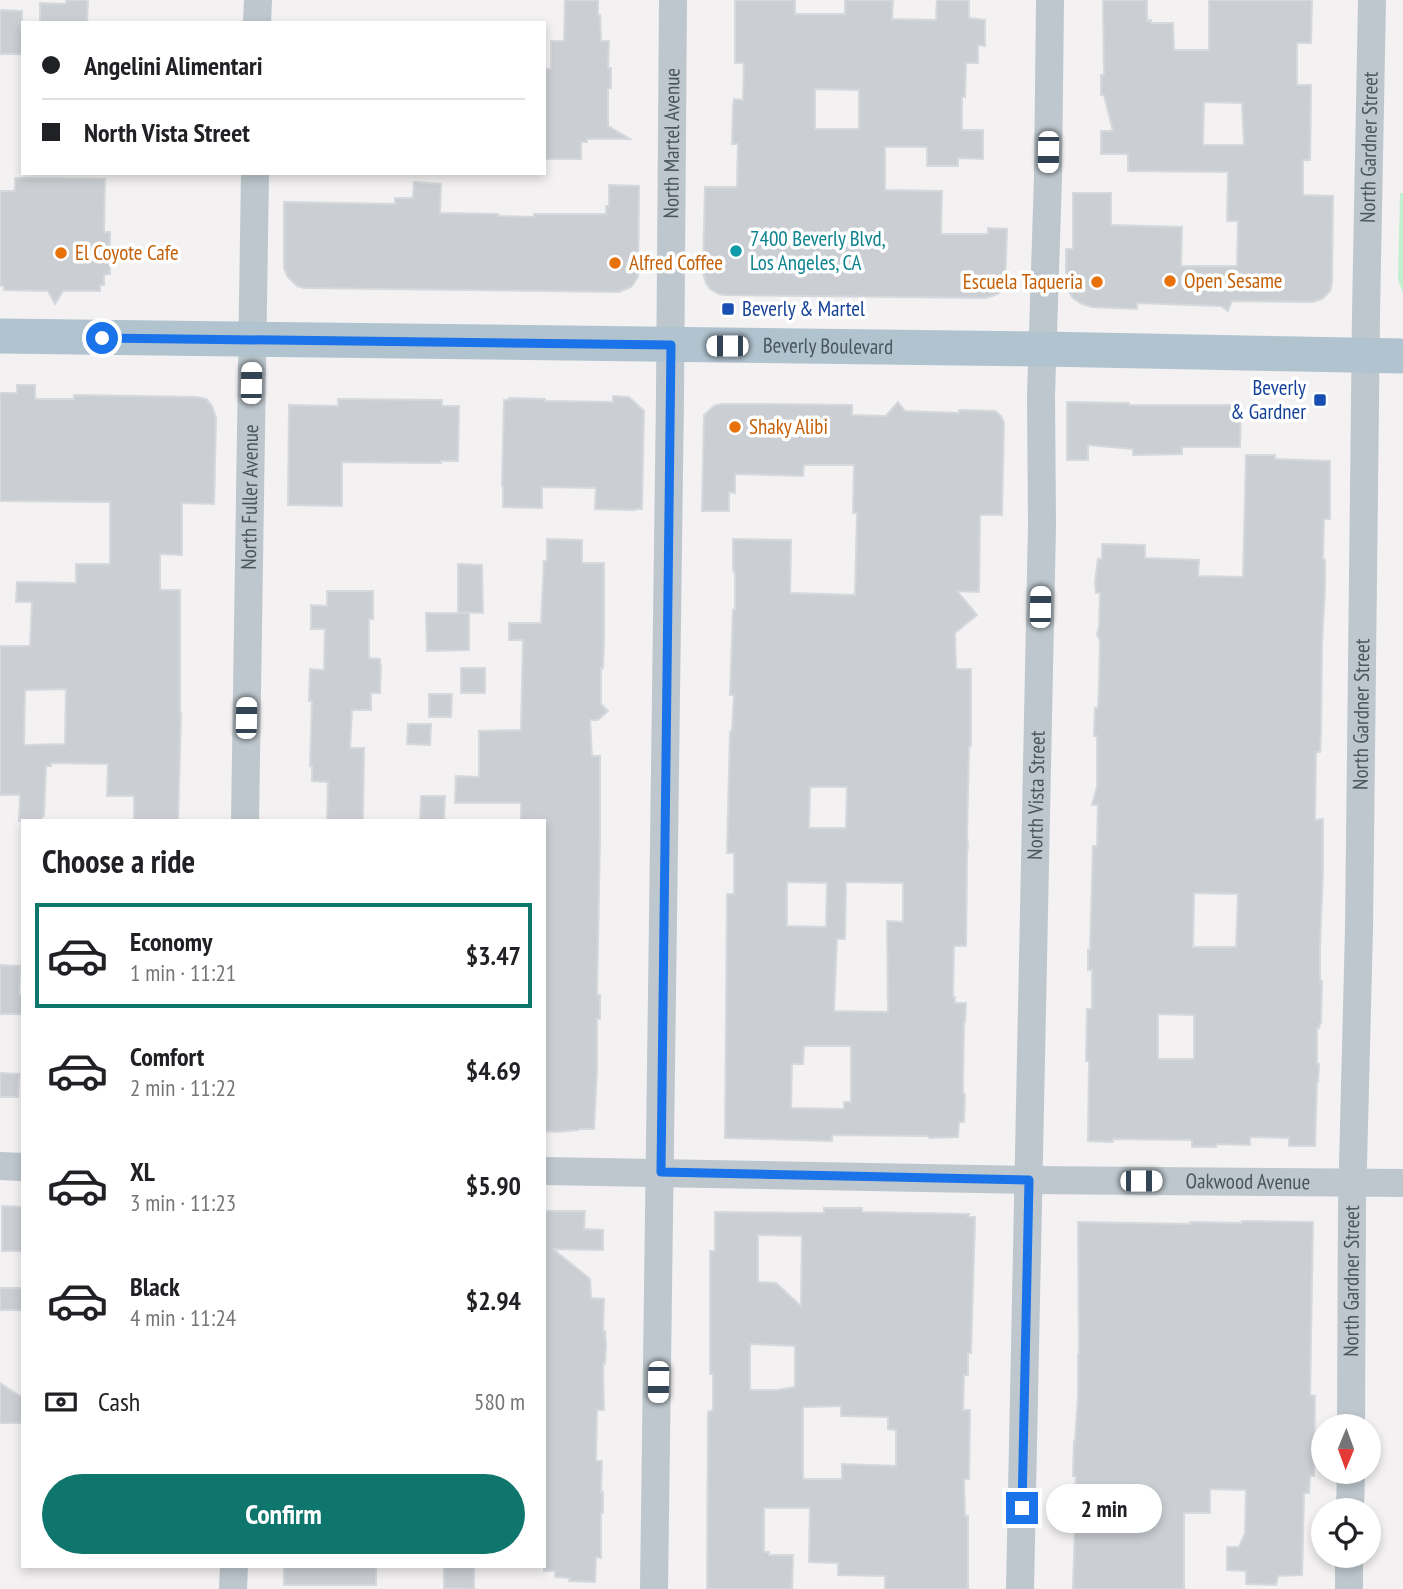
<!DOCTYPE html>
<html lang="en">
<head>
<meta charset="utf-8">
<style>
	:root { --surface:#fff; --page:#f2f2f2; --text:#202124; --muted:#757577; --line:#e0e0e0; --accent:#0f766e }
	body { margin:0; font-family:"PT Sans Narrow",sans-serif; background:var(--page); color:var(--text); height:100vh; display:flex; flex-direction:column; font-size:26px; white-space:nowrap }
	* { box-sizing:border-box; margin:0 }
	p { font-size:23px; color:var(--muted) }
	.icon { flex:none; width:38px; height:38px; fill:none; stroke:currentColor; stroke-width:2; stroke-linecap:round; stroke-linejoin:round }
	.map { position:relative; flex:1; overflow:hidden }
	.details { position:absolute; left:21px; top:819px; width:525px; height:749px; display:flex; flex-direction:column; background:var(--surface); border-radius:0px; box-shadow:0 4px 10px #0003 }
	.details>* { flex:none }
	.hud { position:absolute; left:21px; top:21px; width:525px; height:154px; border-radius:0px; box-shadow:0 4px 10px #0003; display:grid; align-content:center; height:154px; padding:0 21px; background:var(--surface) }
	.needle { width:46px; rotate:181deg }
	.tools { position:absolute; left:1311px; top:1414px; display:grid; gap:14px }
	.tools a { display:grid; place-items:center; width:70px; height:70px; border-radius:50%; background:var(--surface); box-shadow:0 4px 10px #0003; font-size:35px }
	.end { position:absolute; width:32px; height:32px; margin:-16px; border:9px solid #1a73e8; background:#fff; box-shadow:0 0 0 4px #fff }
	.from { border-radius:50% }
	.bubble { position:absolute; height:49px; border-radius:24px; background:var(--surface); box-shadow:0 4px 10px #0003; font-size:23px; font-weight:700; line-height:49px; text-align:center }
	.car { position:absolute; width:21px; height:42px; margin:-21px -10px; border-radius:9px; box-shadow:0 0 5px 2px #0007; background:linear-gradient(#fff 24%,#345 0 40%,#fff 0 76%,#345 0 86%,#fff 0) }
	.hud b { display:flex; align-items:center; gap:24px; height:66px; font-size:26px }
	.hud b+b { border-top:2px solid var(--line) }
	.hud i { width:18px; height:18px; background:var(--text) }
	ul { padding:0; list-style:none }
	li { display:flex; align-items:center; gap:21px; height:105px; margin:0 14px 10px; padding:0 7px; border:4px solid transparent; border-radius:0px }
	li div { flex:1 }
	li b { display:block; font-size:26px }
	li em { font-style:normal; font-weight:700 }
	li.selected { border-color:var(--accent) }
	li>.icon { width:63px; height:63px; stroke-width:1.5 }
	h2 { padding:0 21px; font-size:32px; line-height:84px }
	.pay { display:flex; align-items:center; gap:18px; height:77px; padding:0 21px; font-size:26px }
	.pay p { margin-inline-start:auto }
	.action { display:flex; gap:14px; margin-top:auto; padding:14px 21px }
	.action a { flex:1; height:80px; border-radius:42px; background:var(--accent); color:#fff; font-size:28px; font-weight:700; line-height:80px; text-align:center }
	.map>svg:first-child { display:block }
	.green { fill:#c1efcf }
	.building { fill:#cbcfd3; stroke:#d5d8dc; stroke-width:2; fill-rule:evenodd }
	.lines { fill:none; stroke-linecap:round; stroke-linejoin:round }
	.minor { stroke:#bdc7cd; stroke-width:28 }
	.major { stroke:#b1c3cf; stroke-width:35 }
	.route { stroke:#1a73e8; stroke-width:9 }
	.culture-dot { fill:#0f9aa8; stroke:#fff; stroke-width:2.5 }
	.food-dot { fill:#e8710a; stroke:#fff; stroke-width:2.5 }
	.transit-dot { fill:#1a4fb4; stroke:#fff; stroke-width:2.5 }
	.labels { text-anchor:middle; stroke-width:7; stroke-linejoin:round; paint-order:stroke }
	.street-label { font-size:21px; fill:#49565e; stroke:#fff }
	.culture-label { font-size:21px; fill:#0d838f; stroke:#fff; text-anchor:start }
	.food-label { font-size:21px; fill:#c56008; stroke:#fff; text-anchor:start }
	.transit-label { font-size:21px; fill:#164399; stroke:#fff; text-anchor:start }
</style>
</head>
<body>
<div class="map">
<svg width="1403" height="1589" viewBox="0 0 1403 1589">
	<rect width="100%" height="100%" fill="#f3f1f1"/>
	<path class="green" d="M1400 193H1403V293L1398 280Z"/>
	<path class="building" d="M66 0H88L87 23H40V3L66 4Z
		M565 0H598V15H600L601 41H609L608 68H611V88H608V126L630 139H587V142H581V159H544V69H551V41H564Z
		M735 0H795V14H845V0H893L892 19 936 20 937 0H969V18L985 20V46L978 45V63H966L965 97H962V130H983V159L958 158V166H927V147H885V190L942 191 941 234H988V228L1007 229 1005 281 1002 290 998 294 986 298 725 295 719 294 710 289 706 283 703 273 705 187H737L738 144H732L733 105 734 99 743 100 744 63H735ZM815 89 859 90V129H815Z
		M1103 0H1147V21L1151 20V23H1173L1174 50H1209V0H1312L1311 43H1297V85H1311L1310 160H1303V195L1333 196 1332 283 1330 291 1322 299 1313 302 1232 301 1228 311 1221 306 1163 304 1137 303V309L1092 307 1082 304 1073 298 1068 290 1066 278V249H1073V193H1111V225L1182 227 1181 266H1237L1238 221H1227L1228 172 1128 171V154H1101V131H1113L1104 95H1101V75H1104ZM1204 102 1242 103 1244 145H1203Z
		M0 10 22 11V54H0Z
		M15 178 105 179 104 232H110V274L104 275V285H100V291H63L55 304 48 291 4 290V286H0V191H15Z
		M414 182 441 184 440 213 498 214V216L534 217V214H606V206H609V185L639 186 638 277 631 287 619 292 304 288 297 286 287 276 284 268V202L395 204V198H413Z
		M17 385H35V399H74V395L197 397 206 399 212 406 216 418 214 504 182 503V555L160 554V590H180V713H181L178 821H134V796H107L108 764 51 763V766H46L44 816H42V821H19L20 795H0V646H30L32 602H16L17 582 76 583V564H110V502L0 501V393H17ZM66 689 65 744 24 745 25 690Z
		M613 396 629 397 644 411 642 509H635V510L595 509 596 488 542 487V508L503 507V487L502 486 504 400H509V398L545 399V401L613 402Z
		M338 399 442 400V406H459L458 461H441V463L342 462V506L288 505 289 405 338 406Z
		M898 402 905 411 959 413V410L995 411 1001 416 1004 423 1002 515H980L979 592 957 591 977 615 955 633 956 669H971V746H969L967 836 968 846 967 853 966 946H954L953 997H955V1003H966L965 1022H964L963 1085V1092L965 1095 964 1122H959L958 1137 930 1138 927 1136 832 1135V1141L725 1138 727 894H734V853H727L730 732 732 730 734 695H730L733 610H735V573L733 570V539L791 540 790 593 855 595 857 513H853L854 465H804L803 476 735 474V493L729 492V511H702L704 415 714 406 722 404H756L852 405V415L886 416ZM810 787H847L846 828H809ZM787 882 827 883 826 927 787 926ZM846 882 903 883V922L887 921 888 1012 834 1011 837 939H845ZM804 1046H851V1102H844V1109L791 1108 792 1064H803Z
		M1067 402 1129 403V405H1241L1240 447H1182V454L1133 455V449L1088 445V460H1067Z
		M1246 455H1275V459L1330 461V519H1324L1323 560H1325V588L1322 644 1321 734 1320 752H1316L1315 820 1323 819V873L1320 944V981H1322L1321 1023H1320L1319 1028H1317V1064H1319L1318 1082H1317L1315 1146H1289V1138L1250 1137V1145L1216 1144V1147H1192V1140L1113 1139V1142L1088 1141 1089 1061H1086L1087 1009H1092V970H1088V950H1090L1093 846H1097L1098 805H1092L1097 786V736H1094L1095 708H1098L1099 686 1100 641 1097 634 1099 627 1100 593H1096L1095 582 1098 559H1102V544L1145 545V558L1199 560 1198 576 1243 577ZM1194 893 1238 894 1236 947H1193ZM1158 1014 1194 1015V1059H1158Z
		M547 539 582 540V563H604V642L603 668H601V704L608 711 598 720H590L592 756H600V836L597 995H600V1019H597V1071L594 1129H579L578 1130 557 1132 544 1131V821H521V803H455L456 776 479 777V731L521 730 523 640H509V623H541L544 561H547Z
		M458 564 482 565 483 613 458 612Z
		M327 591H373V619H369V658L380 659V665H381L380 693H371V710H352L350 748H364L363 821H327L328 782 312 781V766H310L312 701H309L310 669 324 670 325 629H311V605L327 606Z
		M426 613H469V650L427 651Z
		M461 668H485V693H461Z
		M429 694H452L451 717H429Z
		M408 724H431L430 745 407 744Z
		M421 796H445L444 821H420Z
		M0 965 20 966 19 995H23V1014H0Z
		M0 1073 19 1074 18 1097H0Z
		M2 1206 23 1207V1251H2Z
		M824 1208H862V1212L969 1214 968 1217H975L971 1353H968V1375H964L963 1410H970L969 1479H964L965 1516H968V1589H885V1576L838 1575V1563L809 1562 810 1508H764V1552H769V1555H793L792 1589H707L708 1412 713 1410V1374H710V1251H715V1212L824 1213ZM758 1235 802 1236 801 1306 776 1283 758 1282ZM750 1344 795 1346V1387L777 1390H750ZM841 1406V1416L888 1417V1429L896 1430V1466L842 1464V1479H803V1407Z
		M544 1211H585L584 1229 603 1230V1250L553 1249 590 1279 591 1298 604 1299 603 1331H605L606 1344 605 1364H603L604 1410H597L596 1461H602L601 1492H603V1513H601V1558L596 1557 595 1582 569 1581 570 1578 555 1577V1571H544Z
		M1242 1221 1313 1222 1310 1395 1315 1396 1314 1476H1310L1309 1493H1304L1302 1575 1278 1576 1276 1585 1246 1584V1571L1227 1570V1547H1239L1245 1533 1246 1490 1210 1489V1513H1184V1589H1073L1075 1528H1086L1087 1490H1075L1076 1476H1073L1074 1441H1075L1078 1397V1354H1079L1078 1222 1190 1224V1222L1242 1223Z
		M0 1288H23V1310H0Z
		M0 1383 23 1398V1423H0Z
		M284 1566H376V1585H284Z
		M444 1566H474V1589L444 1588Z"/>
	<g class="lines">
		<g class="minor">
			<path d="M257 23 258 0"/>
			<path id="s1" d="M245 821 255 173"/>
			<path d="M0 1166 23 1167"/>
			<path id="s2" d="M544 1171 1029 1180 1403 1183"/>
			<path id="s3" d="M1351 1426 1352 1204 1359 929 1366 314 1372 0"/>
			<path d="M1350 1510 1351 1472"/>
			<path d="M233 1589 234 1566"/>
			<path id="s4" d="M654 1589 670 396 673 0"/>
			<path id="s5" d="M1020 1589 1042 525 1041 396 1048 177 1050 0"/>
			<path d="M1349 1589V1556"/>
		</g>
		<path class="major" id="s6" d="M0 336 1043 349 1403 356"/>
	</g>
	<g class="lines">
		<path class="route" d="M102 338 671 345 661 1172 1029 1180 1022 1508"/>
	</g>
	<circle class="culture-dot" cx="736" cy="251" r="7"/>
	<g class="food-dot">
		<circle cx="61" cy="253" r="7"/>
		<circle cx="615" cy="263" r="7"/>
		<circle cx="1170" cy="281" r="7"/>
		<circle cx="1097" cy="282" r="7"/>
		<circle cx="735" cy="427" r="7"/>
	</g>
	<g class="transit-dot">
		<rect x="721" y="302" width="14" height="14" rx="3.5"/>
		<rect x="1313" y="393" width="14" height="14" rx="3.5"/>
	</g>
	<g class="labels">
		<g class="street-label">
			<text dy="7" stroke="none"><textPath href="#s4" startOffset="1446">North Martel Avenue</textPath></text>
			<text dy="7" stroke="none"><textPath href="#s3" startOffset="1279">North Gardner Street</textPath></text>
			<text dy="7" stroke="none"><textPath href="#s6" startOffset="828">Beverly Boulevard</textPath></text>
			<text dy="7" stroke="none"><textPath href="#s1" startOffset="324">North Fuller Avenue</textPath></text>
			<text dy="7" stroke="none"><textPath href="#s3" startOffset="712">North Gardner Street</textPath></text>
			<text dy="7" stroke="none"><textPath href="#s5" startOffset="794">North Vista Street</textPath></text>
			<text dy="7" stroke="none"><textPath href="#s2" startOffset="704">Oakwood Avenue</textPath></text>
			<text dy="7" stroke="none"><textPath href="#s3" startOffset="145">North Gardner Street</textPath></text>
		</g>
		<g class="culture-label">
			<text x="750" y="246">7400 Beverly Blvd,<tspan x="750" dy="24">Los Angeles, CA</tspan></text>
		</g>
		<g class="food-label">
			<text x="75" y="260">El Coyote Cafe</text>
			<text x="629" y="270">Alfred Coffee</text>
			<text x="1184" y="288">Open Sesame</text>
			<text x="1083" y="289" text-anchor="end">Escuela Taqueria</text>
			<text x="749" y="434">Shaky Alibi</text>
		</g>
		<g class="transit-label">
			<text x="742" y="316">Beverly &amp; Martel</text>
			<text x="1306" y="395" text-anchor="end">Beverly<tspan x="1306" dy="24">&amp; Gardner</tspan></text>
		</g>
	</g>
</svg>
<div class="tools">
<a><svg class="needle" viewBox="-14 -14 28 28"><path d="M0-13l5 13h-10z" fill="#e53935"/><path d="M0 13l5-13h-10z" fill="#757577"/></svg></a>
<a><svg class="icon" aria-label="locate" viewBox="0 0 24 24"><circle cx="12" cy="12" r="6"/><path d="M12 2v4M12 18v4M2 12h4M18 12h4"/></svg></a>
</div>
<i class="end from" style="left:102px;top:338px"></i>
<i class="end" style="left:1022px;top:1508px"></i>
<div class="bubble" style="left:1046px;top:1484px;width:116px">2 min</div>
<i class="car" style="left:1048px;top:152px;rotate:181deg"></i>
<i class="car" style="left:727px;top:346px;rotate:270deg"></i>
<i class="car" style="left:251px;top:383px;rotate:1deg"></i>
<i class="car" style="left:1040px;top:607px;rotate:1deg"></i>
<i class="car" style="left:246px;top:718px;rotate:1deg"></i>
<i class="car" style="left:1141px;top:1181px;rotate:90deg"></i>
<i class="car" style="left:658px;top:1382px;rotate:181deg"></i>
<div class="hud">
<b><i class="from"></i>Angelini Alimentari</b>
<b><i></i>North Vista Street</b>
</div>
<section class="details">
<h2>Choose a ride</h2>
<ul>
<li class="selected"><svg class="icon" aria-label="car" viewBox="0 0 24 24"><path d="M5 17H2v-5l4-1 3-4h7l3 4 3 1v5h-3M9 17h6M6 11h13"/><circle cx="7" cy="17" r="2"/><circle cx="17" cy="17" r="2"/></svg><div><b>Economy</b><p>1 min · 11:21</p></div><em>$3.47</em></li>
<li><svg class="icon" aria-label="car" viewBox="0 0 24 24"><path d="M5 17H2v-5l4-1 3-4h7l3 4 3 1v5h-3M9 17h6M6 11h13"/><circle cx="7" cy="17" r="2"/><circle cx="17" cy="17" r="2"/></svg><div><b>Comfort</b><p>2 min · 11:22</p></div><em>$4.69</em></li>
<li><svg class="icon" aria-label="car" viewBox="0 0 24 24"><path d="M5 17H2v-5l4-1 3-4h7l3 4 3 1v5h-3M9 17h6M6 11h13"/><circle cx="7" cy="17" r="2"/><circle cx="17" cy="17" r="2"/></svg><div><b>XL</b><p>3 min · 11:23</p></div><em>$5.90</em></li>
<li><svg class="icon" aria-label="car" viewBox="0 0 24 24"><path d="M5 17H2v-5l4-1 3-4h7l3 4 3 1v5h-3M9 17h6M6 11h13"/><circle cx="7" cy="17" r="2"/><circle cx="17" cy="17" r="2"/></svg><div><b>Black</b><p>4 min · 11:24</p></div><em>$2.94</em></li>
</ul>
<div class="pay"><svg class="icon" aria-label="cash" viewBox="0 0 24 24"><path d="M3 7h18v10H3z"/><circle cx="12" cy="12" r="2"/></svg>Cash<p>580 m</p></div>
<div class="action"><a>Confirm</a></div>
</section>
</div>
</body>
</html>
